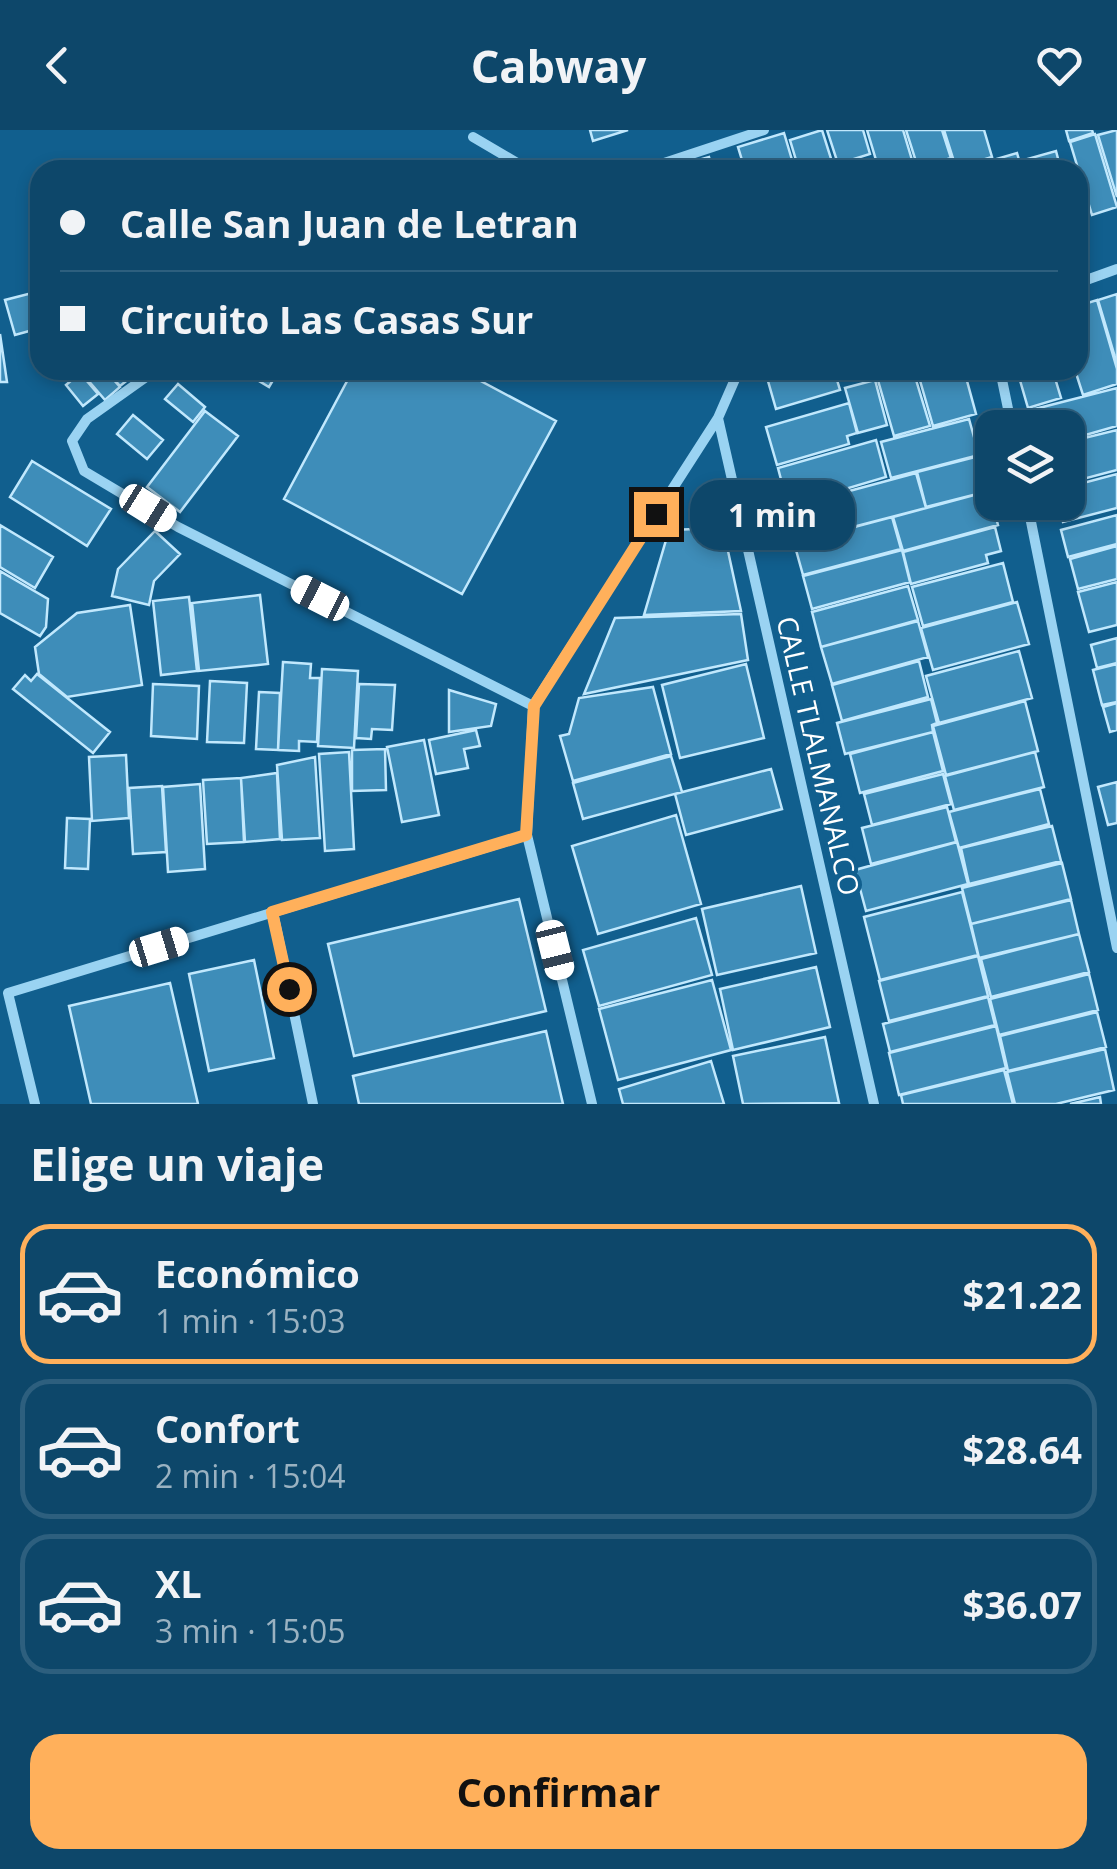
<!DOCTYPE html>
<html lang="es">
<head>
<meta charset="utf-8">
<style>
	:root { --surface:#0d476a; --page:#164e70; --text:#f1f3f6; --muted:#9ab2c1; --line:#2d5f7e; --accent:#ffb05b }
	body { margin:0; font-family:"Open Sans",sans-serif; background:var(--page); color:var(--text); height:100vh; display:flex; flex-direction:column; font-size:38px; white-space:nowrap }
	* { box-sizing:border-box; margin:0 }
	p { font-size:32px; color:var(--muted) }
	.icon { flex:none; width:55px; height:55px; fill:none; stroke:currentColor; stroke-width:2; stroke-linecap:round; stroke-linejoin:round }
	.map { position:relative; height:974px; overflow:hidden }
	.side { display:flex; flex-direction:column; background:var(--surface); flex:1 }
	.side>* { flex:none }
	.banner { position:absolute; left:30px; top:30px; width:1058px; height:220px; border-radius:30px; box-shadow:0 5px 15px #0003,0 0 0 2px var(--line); display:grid; align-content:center; height:220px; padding:0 30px; background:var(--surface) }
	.fabs { position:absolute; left:975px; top:280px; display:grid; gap:20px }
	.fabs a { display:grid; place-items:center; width:110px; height:110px; border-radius:20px; background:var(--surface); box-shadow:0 5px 15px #0003,0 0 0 2px var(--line); font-size:50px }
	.end { position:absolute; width:45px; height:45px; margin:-22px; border:12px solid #ffb05b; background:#111; box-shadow:0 0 0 5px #111 }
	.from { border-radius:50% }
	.bubble { position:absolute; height:70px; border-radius:30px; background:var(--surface); box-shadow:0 5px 15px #0003,0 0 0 2px var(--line); font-size:32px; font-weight:700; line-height:70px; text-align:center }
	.car { position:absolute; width:30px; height:60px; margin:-30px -15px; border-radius:12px; box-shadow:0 0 8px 2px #0007; background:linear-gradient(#fff 24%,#345 0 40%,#fff 0 76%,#345 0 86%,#fff 0) }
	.banner b { display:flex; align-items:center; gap:35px; height:95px; font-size:38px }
	.banner b+b { border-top:2px solid var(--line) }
	.banner i { width:25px; height:25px; background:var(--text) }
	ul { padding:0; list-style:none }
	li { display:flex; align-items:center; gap:30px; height:140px; margin:0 20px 15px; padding:0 10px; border:5px solid var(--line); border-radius:30px }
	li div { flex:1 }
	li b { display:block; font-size:38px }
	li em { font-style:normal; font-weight:700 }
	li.active { border-color:var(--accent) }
	li>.icon { width:90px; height:90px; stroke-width:1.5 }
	h2 { padding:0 30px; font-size:45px; line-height:120px }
	.action { display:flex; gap:20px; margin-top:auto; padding:20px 30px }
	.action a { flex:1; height:115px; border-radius:30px; background:var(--accent); color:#111; font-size:40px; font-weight:700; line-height:115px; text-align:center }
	header { display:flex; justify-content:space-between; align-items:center; height:130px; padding:0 30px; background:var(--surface); font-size:45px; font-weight:700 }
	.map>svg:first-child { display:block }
	.building { fill:#3e8db9; stroke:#c1e8fd; stroke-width:2.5 }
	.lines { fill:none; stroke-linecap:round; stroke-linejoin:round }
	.minor { stroke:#9ad3f2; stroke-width:10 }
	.route { stroke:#ffb05b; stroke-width:12 }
	.labels { text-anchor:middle; stroke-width:8; stroke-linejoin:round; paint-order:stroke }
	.street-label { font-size:28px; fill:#fff; stroke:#115f8e }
</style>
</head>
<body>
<header><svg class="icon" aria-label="back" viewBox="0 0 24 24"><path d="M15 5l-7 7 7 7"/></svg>Cabway<svg class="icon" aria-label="heart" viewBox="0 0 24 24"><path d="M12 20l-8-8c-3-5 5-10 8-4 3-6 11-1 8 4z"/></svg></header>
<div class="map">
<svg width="1117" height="974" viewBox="0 0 1117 974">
	<rect width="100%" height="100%" fill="#115f8e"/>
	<path class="building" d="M590 0H628L593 11Z
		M822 0 834 38 799 40 790 10Z
		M827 0H863L870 24 838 34Z
		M867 0H903L915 40H879Z
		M906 0H942L951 28 918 38Z
		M944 0H984L992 27 956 38Z
		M1066 0H1092L1093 3 1069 11Z
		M1117 0V67L1098 5Z
		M784 3 795 40H745L738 17Z
		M1095 4 1117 77 1092 85 1070 12Z
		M1056 21 1061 40H1023L1020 31Z
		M1017 23 1022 40H989L986 32Z
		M709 27 713 40H682L680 35Z
		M986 32 988 40H961Z
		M32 163 40 198 15 205 5 170Z
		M1117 164V234L1098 170Z
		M1097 170 1117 239V254L1083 265 1075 240 1078 176Z
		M0 204 7 252H0Z
		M83 240H105L120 257 105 270 81 242Z
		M106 240H140L120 256Z
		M252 240H279L269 257 249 245Z
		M353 240H460L556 291 462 464 284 369Z
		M779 240H834L840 260 776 279 766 244Z
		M875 240H913L930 296 894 306Z
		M917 240H964L976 284 933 296Z
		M1017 240H1072V242L1055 248 1061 268 1028 278Z
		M80 243 98 264 83 276 66 255Z
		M875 250 887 295 858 303 845 258Z
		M178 254 205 277 193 292 165 269Z
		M1117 258V296L1068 310V298H1040L1035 279Z
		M849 273 857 303 847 306 849 314 777 335 766 297Z
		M205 281 238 306 180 382 147 357Z
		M133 285 163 310 147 329 117 304Z
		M969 289 979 325 891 348 881 312Z
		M1117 300V340L1068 353V312Z
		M876 310 886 347 788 376 778 338Z
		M979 326 989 361 926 377 917 342Z
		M32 331 111 379 87 416 10 367Z
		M916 343 926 378 799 411 790 377Z
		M1117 344V378L1063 392 1058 372H1068V357Z
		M989 361 998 395 903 421 893 387Z
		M1117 385V414L1068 427 1061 400Z
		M892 387 901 419 803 445 794 413Z
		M0 395 53 427 35 458 0 437Z
		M995 397 1001 421 986 425 988 433 911 454 903 422Z
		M723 398 741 481 644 485 669 400Z
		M155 401 180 424 154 451 149 475 112 466 118 439Z
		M1117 416V449L1078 459 1070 429Z
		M902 420 910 452 812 479 803 446Z
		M1003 433 1013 472 923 496 912 457Z
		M0 441 48 469 46 497 40 506 0 483Z
		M1117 452V495L1089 502 1078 462Z
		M908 456 918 490 821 517 812 482Z
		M260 465 268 534 199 541 192 473Z
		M189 467 197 541 161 545 153 471Z
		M1017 472 1029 514 933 540 921 498Z
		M130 475 142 555 67 567 39 544 35 517 77 483Z
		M741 484 748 530 584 564 615 488Z
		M918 491 928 527 832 554 821 517Z
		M1117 508V533L1097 538 1091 515Z
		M1019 521 1032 568 939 593 926 546Z
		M919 531 928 567 842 591 832 555Z
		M283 532 311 534 310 548H320L317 612 299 611V621L278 620Z
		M746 534 764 608 680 628 662 555Z
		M1117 534V572L1102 575 1093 540Z
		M322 539 358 541 354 618 318 616Z
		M37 544 110 602 93 623 13 559 25 545 31 551Z
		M210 551 247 553 244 613 207 612Z
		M153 554 199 556 197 609 151 606Z
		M359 554 395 555 392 600 372 599 371 609 356 608Z
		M653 557 671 624 573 651 560 606 569 604 579 568Z
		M449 560 496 574 491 596 449 602Z
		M259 562 280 563 278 620 256 619Z
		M931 569 937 593 932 595 933 602 845 624 837 593Z
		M1025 571 1038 621 946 645 933 596Z
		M1117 573V600L1110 602 1103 577Z
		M476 600 480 616 464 619 468 638 436 644 429 610Z
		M933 602 943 641 860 663 850 624Z
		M424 610 439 685 402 692 387 617Z
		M385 619 386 660 352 661V620Z
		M349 622 354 719 325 721 319 624Z
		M1035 622 1044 657 954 680 945 646Z
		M126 625 129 688 92 691 89 627Z
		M671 626 682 662 583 689 573 653Z
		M315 627 320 708 282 710 277 635Z
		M771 639 782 679 686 705 675 664Z
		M277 643 280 709 245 712 241 648Z
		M943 644 951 674 872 695 864 664Z
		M241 648 244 712 207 714 203 650Z
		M1117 652V693L1108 695 1098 657Z
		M200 654 205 739 168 742 163 657Z
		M162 656 166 722 133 724 129 658Z
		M1040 659 1049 694 959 718 949 682Z
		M947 677 956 712 871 734 862 698Z
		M676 685 701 774 598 804 572 716Z
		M67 688 90 689 88 739 65 738Z
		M1052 696 1061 731 969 754 961 718Z
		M957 712 968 754 866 781 855 740Z
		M1062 733 1071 769 971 794 962 758Z
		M801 756 816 823 717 845 702 779Z
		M962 762 978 825 880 850 864 787Z
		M519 769 546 881 354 926 328 814Z
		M1071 770 1079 804 979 828 971 794Z
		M696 788 712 845 599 876 583 820Z
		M1079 804 1089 842 991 867 981 829Z
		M978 826 988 866 889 891 879 851Z
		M254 830 274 928 209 941 189 844Z
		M816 837 830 897 733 920 720 859Z
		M1089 844 1098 880 999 905 990 869Z
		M712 850 731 920 618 950 599 879Z
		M170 853 198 974H91L69 876Z
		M988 867 995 895 890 922 883 894Z
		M1097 882 1106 917 1008 941 1000 906Z
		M996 896 1006 938 899 965 889 923Z
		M546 901 563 974H359L353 946Z
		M825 907 839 973 743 974 733 926Z
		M1105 919 1114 960 1056 974H1015L1007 942Z
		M711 931 724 974H623L619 959Z
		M1004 940 1013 974H903L901 965Z
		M1100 967 1101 974H1070Z"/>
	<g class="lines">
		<path class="minor" d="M473 7 529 40
			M643 40 764 0
			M1078 153 1117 139
			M156 240 87 289 72 311 84 341 178 397 533 576
			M1000 240 1012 298
			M718 288 874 974
			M1027 372 1117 818
			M273 782 313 974
			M35 974 8 863 527 705
			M592 974 527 705 533 576 718 288 739 240"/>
	</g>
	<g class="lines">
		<path class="route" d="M289 859 272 782 526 705 534 576 656 384"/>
	</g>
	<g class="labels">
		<g class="street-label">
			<text transform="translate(818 626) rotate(77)" y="10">CALLE TLALMANALCO</text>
		</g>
	</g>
</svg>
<div class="fabs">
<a><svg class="icon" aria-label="layers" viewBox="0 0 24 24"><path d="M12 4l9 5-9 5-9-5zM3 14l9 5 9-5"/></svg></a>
</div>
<i class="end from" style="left:289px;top:859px"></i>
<i class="end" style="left:656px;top:384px"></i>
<div class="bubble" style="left:690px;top:350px;width:165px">1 min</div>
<i class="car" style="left:148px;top:378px;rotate:122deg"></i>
<i class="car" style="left:320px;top:468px;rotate:297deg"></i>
<i class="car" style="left:159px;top:817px;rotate:73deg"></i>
<i class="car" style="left:555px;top:820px;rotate:166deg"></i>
<div class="banner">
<b><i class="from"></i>Calle San Juan de Letran</b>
<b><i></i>Circuito Las Casas Sur</b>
</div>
</div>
<section class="side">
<h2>Elige un viaje</h2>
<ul>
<li class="active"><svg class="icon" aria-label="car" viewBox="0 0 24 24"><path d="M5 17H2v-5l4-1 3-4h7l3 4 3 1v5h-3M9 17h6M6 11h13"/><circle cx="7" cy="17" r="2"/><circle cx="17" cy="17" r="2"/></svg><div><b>Económico</b><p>1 min · 15:03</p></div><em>$21.22</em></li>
<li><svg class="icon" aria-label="car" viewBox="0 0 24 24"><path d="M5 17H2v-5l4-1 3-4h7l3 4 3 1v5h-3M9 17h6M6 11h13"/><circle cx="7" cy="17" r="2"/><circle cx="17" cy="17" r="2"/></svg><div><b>Confort</b><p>2 min · 15:04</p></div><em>$28.64</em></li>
<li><svg class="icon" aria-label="car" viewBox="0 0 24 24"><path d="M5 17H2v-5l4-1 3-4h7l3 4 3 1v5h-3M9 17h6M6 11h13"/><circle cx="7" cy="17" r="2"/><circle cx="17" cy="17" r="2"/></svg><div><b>XL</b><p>3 min · 15:05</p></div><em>$36.07</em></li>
</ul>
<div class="action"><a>Confirmar</a></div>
</section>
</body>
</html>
